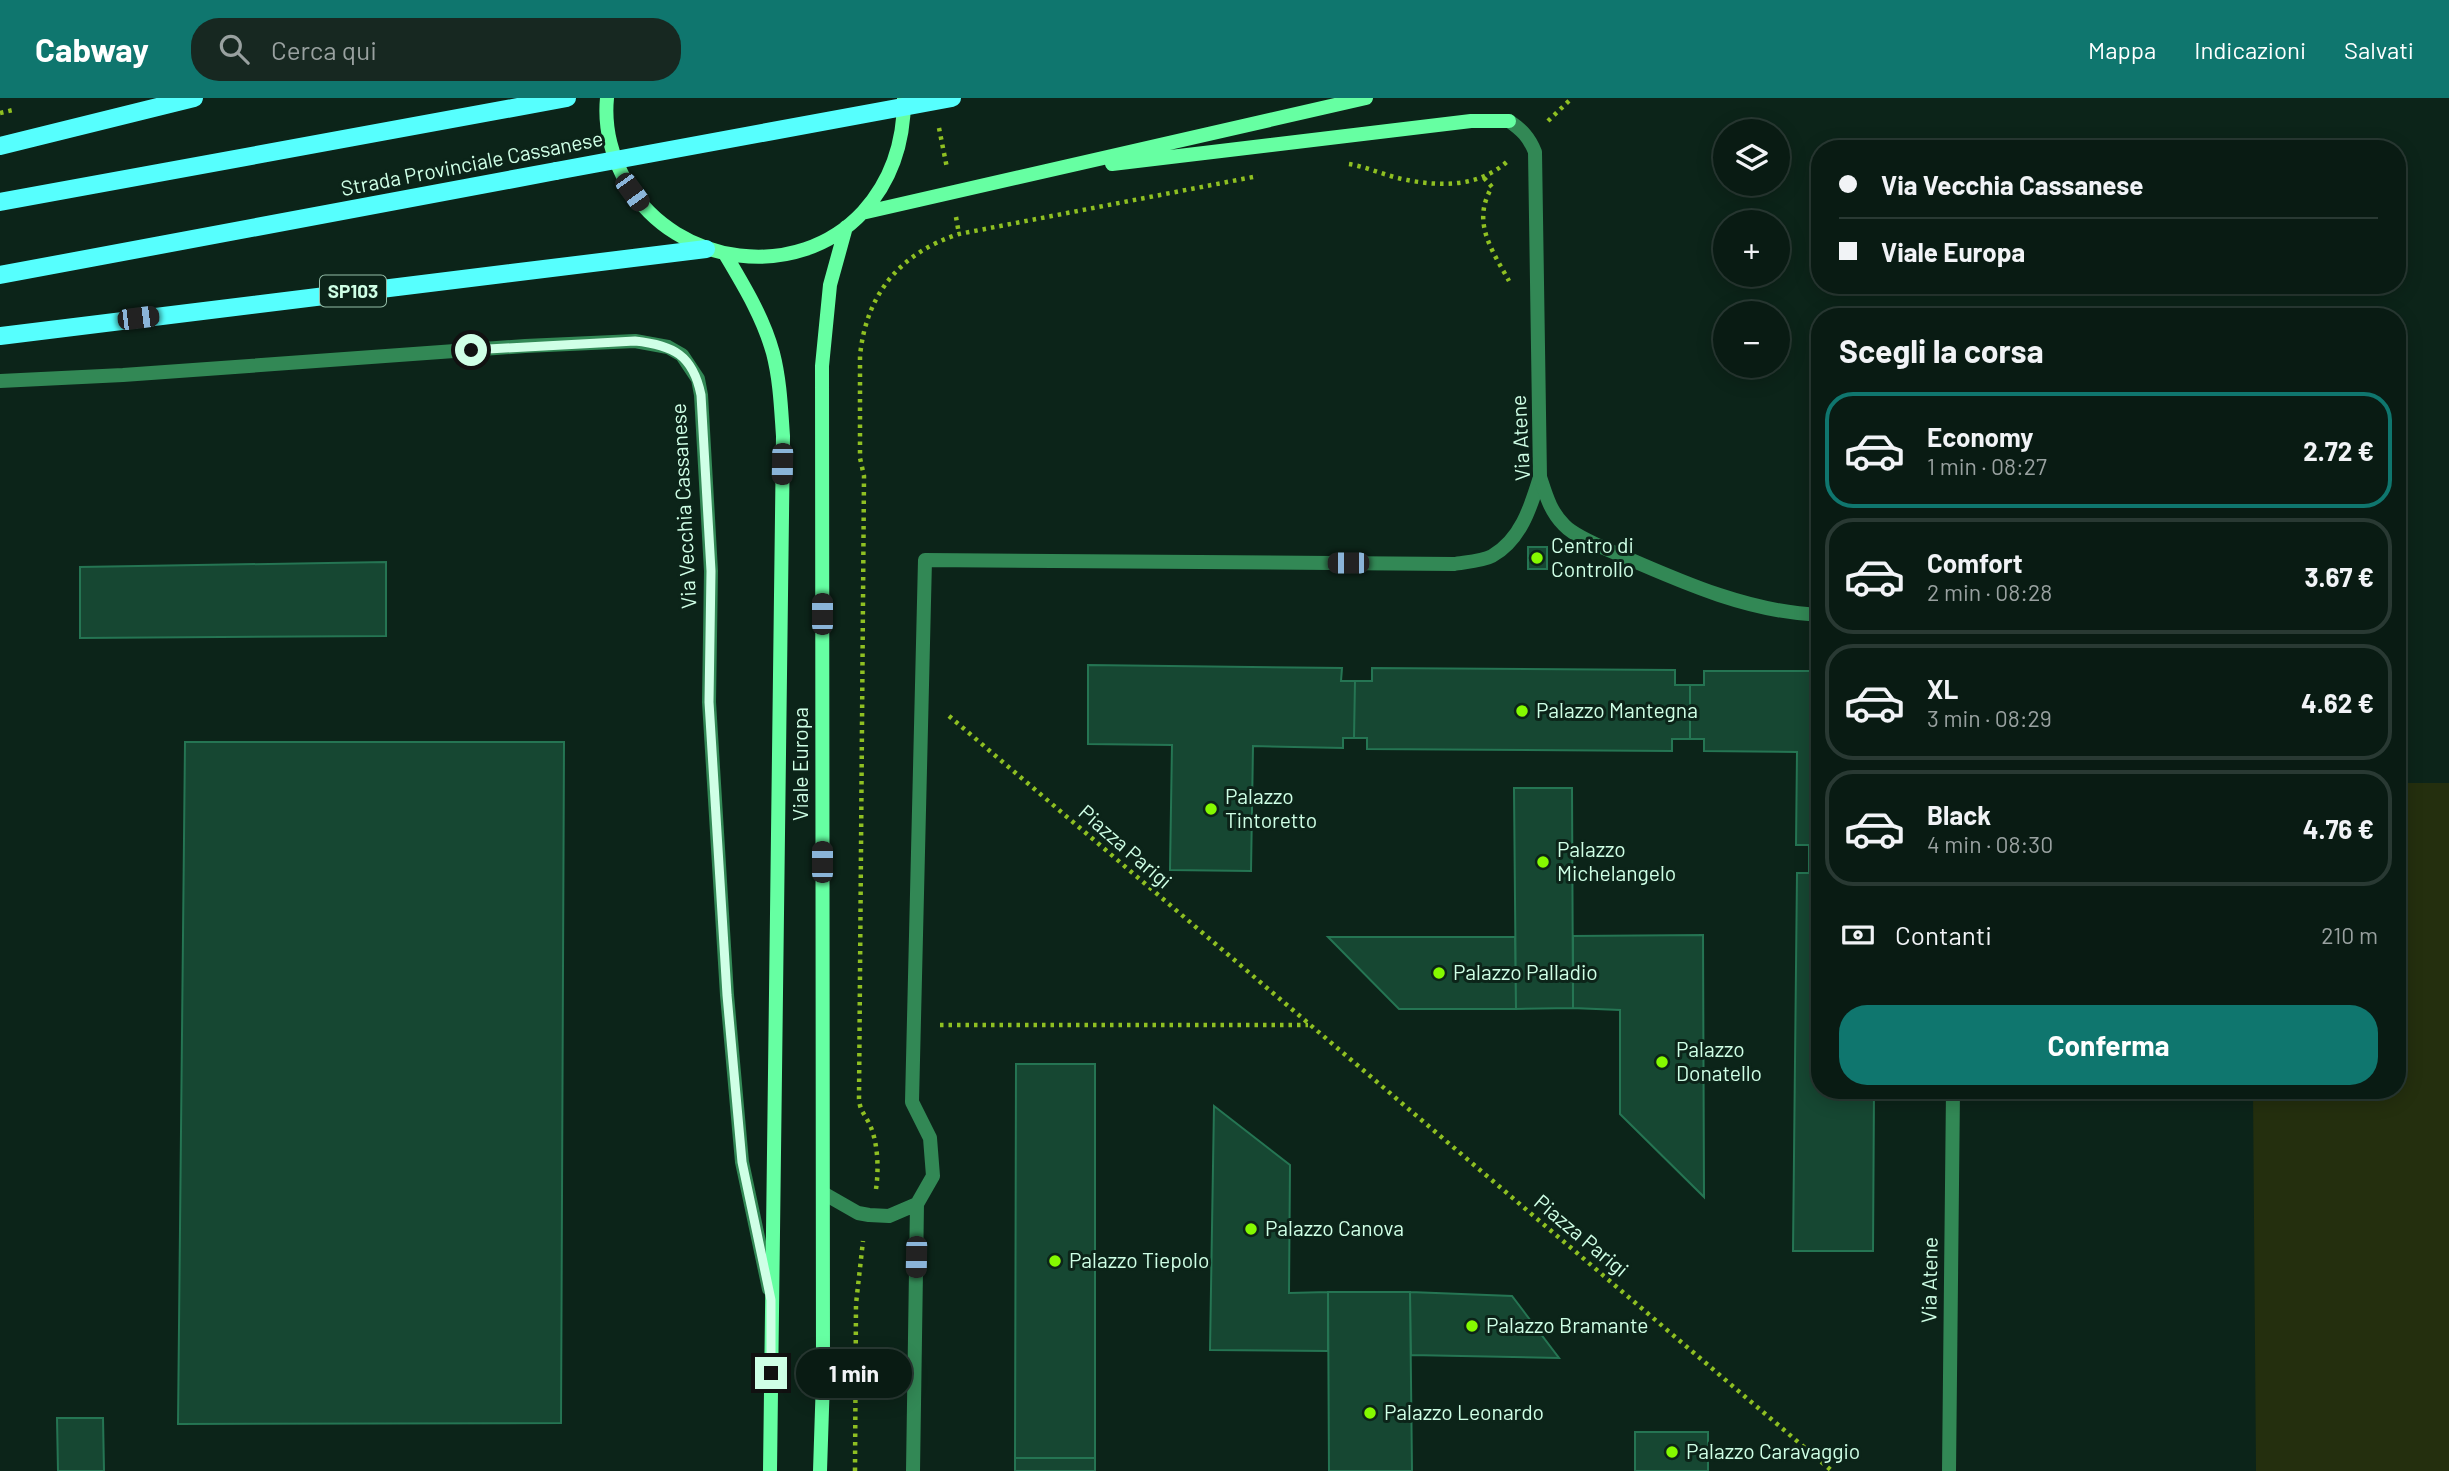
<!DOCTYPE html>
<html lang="it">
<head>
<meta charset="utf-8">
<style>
	:root { --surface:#091b13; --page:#172821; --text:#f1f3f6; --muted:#99a1a0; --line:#293933; --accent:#0f766e }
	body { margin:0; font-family:Barlow,sans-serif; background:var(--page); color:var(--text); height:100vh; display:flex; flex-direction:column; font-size:26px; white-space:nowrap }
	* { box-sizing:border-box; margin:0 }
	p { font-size:23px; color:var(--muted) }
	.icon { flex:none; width:38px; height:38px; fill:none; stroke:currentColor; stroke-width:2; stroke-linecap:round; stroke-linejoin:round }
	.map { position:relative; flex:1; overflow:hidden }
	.side { position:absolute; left:1811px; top:210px; width:595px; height:791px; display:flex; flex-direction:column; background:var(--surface); border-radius:28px; box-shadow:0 4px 18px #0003,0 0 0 2px var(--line) }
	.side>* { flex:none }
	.banner { position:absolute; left:1811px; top:42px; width:595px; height:154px; border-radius:28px; box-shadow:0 4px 18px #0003,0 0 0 2px var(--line); display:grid; align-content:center; height:154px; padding:0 28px; background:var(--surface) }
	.controls { position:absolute; left:1713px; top:21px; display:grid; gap:14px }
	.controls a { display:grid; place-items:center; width:77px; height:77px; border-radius:50%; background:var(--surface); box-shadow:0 4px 18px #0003,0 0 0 2px var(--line); font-size:35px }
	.end { position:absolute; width:32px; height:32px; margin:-16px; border:9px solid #cfffe6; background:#111; box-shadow:0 0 0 4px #111 }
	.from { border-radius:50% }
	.bubble { position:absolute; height:49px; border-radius:24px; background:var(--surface); box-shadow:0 4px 18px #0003,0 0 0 2px var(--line); font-size:23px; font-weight:700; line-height:49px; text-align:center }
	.car { position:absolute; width:21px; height:42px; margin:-21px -10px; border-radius:9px; box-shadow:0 0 5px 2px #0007; background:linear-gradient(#222 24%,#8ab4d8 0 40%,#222 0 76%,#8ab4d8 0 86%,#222 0) }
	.banner b { display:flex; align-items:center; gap:24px; height:66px; font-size:26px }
	.banner b+b { border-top:2px solid var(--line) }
	.banner i { width:18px; height:18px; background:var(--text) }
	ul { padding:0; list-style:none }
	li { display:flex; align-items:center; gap:21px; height:116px; margin:0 14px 10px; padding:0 14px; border:4px solid var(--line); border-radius:28px }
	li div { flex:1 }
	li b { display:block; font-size:26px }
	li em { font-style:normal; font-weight:700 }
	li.active { border-color:var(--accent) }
	li>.icon { width:63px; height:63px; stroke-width:1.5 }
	h2 { padding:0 28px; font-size:32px; line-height:84px }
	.pay { display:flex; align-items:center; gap:18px; height:77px; padding:0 28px; font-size:26px }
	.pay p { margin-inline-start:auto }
	.cta { display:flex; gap:14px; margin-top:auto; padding:14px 28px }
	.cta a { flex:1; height:80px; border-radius:28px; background:var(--accent); color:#fff; font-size:28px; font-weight:700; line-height:80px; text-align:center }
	header { display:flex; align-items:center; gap:42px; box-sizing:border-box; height:98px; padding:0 35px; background:var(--accent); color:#fff }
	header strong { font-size:33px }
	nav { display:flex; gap:38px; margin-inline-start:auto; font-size:24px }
	.search { width:490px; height:63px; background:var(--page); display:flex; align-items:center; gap:18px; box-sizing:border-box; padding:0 24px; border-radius:28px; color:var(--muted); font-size:26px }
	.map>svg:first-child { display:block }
	.green { fill:#242f0e }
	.building { fill:#164732; stroke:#257553; stroke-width:2 }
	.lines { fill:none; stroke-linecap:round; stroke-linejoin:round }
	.path { stroke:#8fc022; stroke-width:4.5; stroke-dasharray:3.5 5; stroke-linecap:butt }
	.lane { stroke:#328855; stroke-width:14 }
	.street { stroke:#328855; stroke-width:14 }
	.secondary { stroke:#66ffa2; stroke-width:14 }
	.primary { stroke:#56fffe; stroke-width:18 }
	.primary-bridge { stroke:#56fffe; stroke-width:18 }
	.route { stroke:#cfffe6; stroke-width:9 }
	.poi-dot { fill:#85fa00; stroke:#0c2419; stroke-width:2.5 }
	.labels { text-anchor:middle; stroke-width:6; stroke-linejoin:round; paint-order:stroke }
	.shield { fill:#0c2419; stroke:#94bda8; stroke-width:2 }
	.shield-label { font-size:19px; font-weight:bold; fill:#cfffe6 }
	.street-label { font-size:21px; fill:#cfffe6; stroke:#0c2419 }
	.poi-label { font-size:21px; fill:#cfffe6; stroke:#0c2419; text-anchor:start }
</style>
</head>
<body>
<header>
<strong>Cabway</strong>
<div class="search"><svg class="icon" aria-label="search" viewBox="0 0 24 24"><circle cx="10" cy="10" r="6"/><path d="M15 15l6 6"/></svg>Cerca qui</div>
<nav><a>Mappa</a><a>Indicazioni</a><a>Salvati</a></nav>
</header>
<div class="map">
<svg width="2449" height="1373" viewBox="0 0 2449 1373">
	<rect width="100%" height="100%" fill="#0c2419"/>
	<path class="green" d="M2398 685H2449V1373H2256L2253 992H2398Z"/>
	<path class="building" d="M1528 449H1547V471H1528Z
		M386 464V538L80 540V469Z
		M1088 567 1342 570 1341 583H1355L1354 640H1343V650L1253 648 1251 773 1170 772 1172 647 1088 646Z
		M1372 570 1675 572V587H1690V641H1672V653L1367 651V640H1354L1355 583H1372Z
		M1704 573H1820V760H1809V747H1796L1797 654 1704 653V641H1690V587H1704Z
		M185 644H564L561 1325 178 1326Z
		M1514 690H1572L1573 910 1516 911Z
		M1809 760H1820V992H1874L1873 1153H1793L1797 775H1809Z
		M1703 837 1704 1099 1620 1016V912L1573 910V838Z
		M1328 839H1515L1516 911H1399Z
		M1016 966H1095V1360H1015Z
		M1214 1008 1290 1067 1289 1195 1328 1194V1253L1210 1252Z
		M1328 1194H1410L1412 1373H1329Z
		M1410 1194 1512 1198 1559 1260 1411 1257Z
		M57 1320H103L104 1373H58Z
		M1635 1334H1708V1373H1635Z
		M1015 1360H1095V1373H1015Z"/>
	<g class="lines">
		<path class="path" d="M0 15 13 12
			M1548 23 1572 0
			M939 30 947 70
			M1349 66C1367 69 1384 77 1402 81 1440 89 1480 90 1510 61
			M1484 80 1492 89C1471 124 1492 152 1509 183
			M956 119 959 136
			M949 618 1832 1373
			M940 927H1308
			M876 1091C879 1071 878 1043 869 1025 864 1015 860 1013 859 1001L864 378 860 360V258C866 196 900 155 959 136L1258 78
			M855 1373 856 1206 863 1143"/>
		<path class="lane" d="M823 1095 858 1115 869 1117 889 1118 917 1106 933 1078 930 1040 912 1004 925 462 1454 466C1466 464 1483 463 1492 458 1521 442 1531 408 1540 379
			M913 1373 917 1106"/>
		<path class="street" d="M1509 23C1522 32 1529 39 1535 54L1540 379C1546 397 1550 413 1564 427 1575 439 1604 450 1620 457 1684 485 1749 514 1820 517
			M0 283 123 277 525 248 635 243 668 249 682 257 698 281 701 297 711 473 709 604 727 897 742 1064 769 1191
			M1949 1373 1953 992"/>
		<path class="secondary" d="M607 0C604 30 612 61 628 87 677 168 797 185 863 114 892 82 904 44 904 1
			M1112 66 1471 23H1509
			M862 115 1366 0
			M725 156C744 188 763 219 773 255 780 282 781 310 783 338L770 1373
			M820 1373 823 1281 822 268 830 187 846 129"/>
		<path class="primary" d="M0 48 194 0
			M0 104 567 0
			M0 177 556 73
			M0 238 706 151"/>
		<path class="primary-bridge" d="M556 73 952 0"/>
	</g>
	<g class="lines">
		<path class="route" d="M471 252 635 243C673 247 693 257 701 297L711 473 709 604 727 897 742 1064 771 1202V1275"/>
	</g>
	<g class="poi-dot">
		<circle cx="1537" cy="460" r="7"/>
		<circle cx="1522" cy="613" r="7"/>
		<circle cx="1211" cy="711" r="7"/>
		<circle cx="1543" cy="764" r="7"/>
		<circle cx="1439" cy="875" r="7"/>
		<circle cx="1662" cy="964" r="7"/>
		<circle cx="1251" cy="1131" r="7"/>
		<circle cx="1055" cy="1163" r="7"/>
		<circle cx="1472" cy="1228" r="7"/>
		<circle cx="1370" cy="1315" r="7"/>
		<circle cx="1672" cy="1354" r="7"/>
	</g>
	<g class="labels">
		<rect class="shield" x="320" y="177.5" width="66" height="31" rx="5"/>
		<g class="shield-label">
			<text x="353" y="200">SP103</text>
		</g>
		<g class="street-label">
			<text transform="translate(472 66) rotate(-11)" y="7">Strada Provinciale Cassanese</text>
			<text transform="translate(1521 340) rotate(-93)" y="7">Via Atene</text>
			<text transform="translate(684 408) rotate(-93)" y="7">Via Vecchia Cassanese</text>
			<text transform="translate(801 666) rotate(-90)" y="7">Viale Europa</text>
			<text transform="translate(1125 749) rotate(41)" y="7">Piazza Parigi</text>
			<text transform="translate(1581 1138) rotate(40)" y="7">Piazza Parigi</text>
			<text transform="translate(1930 1182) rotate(-89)" y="7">Via Atene</text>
		</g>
		<g class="poi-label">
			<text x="1551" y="455">Centro di<tspan x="1551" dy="24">Controllo</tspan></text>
			<text x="1536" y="620">Palazzo Mantegna</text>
			<text x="1225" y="706">Palazzo<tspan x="1225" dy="24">Tintoretto</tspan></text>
			<text x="1557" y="759">Palazzo<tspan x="1557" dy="24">Michelangelo</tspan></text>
			<text x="1453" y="882">Palazzo Palladio</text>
			<text x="1676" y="959">Palazzo<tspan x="1676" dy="24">Donatello</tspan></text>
			<text x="1265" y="1138">Palazzo Canova</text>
			<text x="1069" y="1170">Palazzo Tiepolo</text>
			<text x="1486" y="1235">Palazzo Bramante</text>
			<text x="1384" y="1322">Palazzo Leonardo</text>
			<text x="1686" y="1361">Palazzo Caravaggio</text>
		</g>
	</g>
</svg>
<div class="controls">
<a><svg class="icon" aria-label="layers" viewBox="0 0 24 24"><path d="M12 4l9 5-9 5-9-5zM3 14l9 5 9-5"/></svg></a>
<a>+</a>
<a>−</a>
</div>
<i class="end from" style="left:471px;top:252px"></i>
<i class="end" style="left:771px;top:1275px"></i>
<div class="bubble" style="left:796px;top:1251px;width:116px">1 min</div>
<i class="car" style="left:632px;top:94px;rotate:144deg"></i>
<i class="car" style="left:138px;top:220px;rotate:83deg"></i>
<i class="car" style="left:782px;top:366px;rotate:181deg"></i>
<i class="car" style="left:1348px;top:465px;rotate:270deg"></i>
<i class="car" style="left:822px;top:516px;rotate:0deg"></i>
<i class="car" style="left:822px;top:764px;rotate:0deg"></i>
<i class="car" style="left:916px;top:1159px;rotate:181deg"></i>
<div class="banner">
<b><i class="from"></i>Via Vecchia Cassanese</b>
<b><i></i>Viale Europa</b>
</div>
<section class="side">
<h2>Scegli la corsa</h2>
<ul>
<li class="active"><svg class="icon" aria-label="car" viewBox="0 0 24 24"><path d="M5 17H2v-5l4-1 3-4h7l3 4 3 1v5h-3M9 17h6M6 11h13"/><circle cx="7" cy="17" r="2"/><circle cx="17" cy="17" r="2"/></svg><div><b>Economy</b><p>1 min · 08:27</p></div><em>2.72 €</em></li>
<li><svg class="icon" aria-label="car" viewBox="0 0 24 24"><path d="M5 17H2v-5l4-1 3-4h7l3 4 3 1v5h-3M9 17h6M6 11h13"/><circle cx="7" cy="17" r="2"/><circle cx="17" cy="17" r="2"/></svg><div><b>Comfort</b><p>2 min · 08:28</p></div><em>3.67 €</em></li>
<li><svg class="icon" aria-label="car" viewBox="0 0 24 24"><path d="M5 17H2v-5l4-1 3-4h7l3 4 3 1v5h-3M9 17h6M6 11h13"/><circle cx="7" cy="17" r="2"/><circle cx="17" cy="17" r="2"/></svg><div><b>XL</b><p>3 min · 08:29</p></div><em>4.62 €</em></li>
<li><svg class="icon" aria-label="car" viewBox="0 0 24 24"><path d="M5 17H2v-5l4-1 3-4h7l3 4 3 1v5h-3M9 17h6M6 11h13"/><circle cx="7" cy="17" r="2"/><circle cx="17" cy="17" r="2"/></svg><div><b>Black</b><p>4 min · 08:30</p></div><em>4.76 €</em></li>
</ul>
<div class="pay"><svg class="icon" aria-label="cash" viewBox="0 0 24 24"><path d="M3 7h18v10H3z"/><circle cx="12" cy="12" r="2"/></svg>Contanti<p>210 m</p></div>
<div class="cta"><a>Conferma</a></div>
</section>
</div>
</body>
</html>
